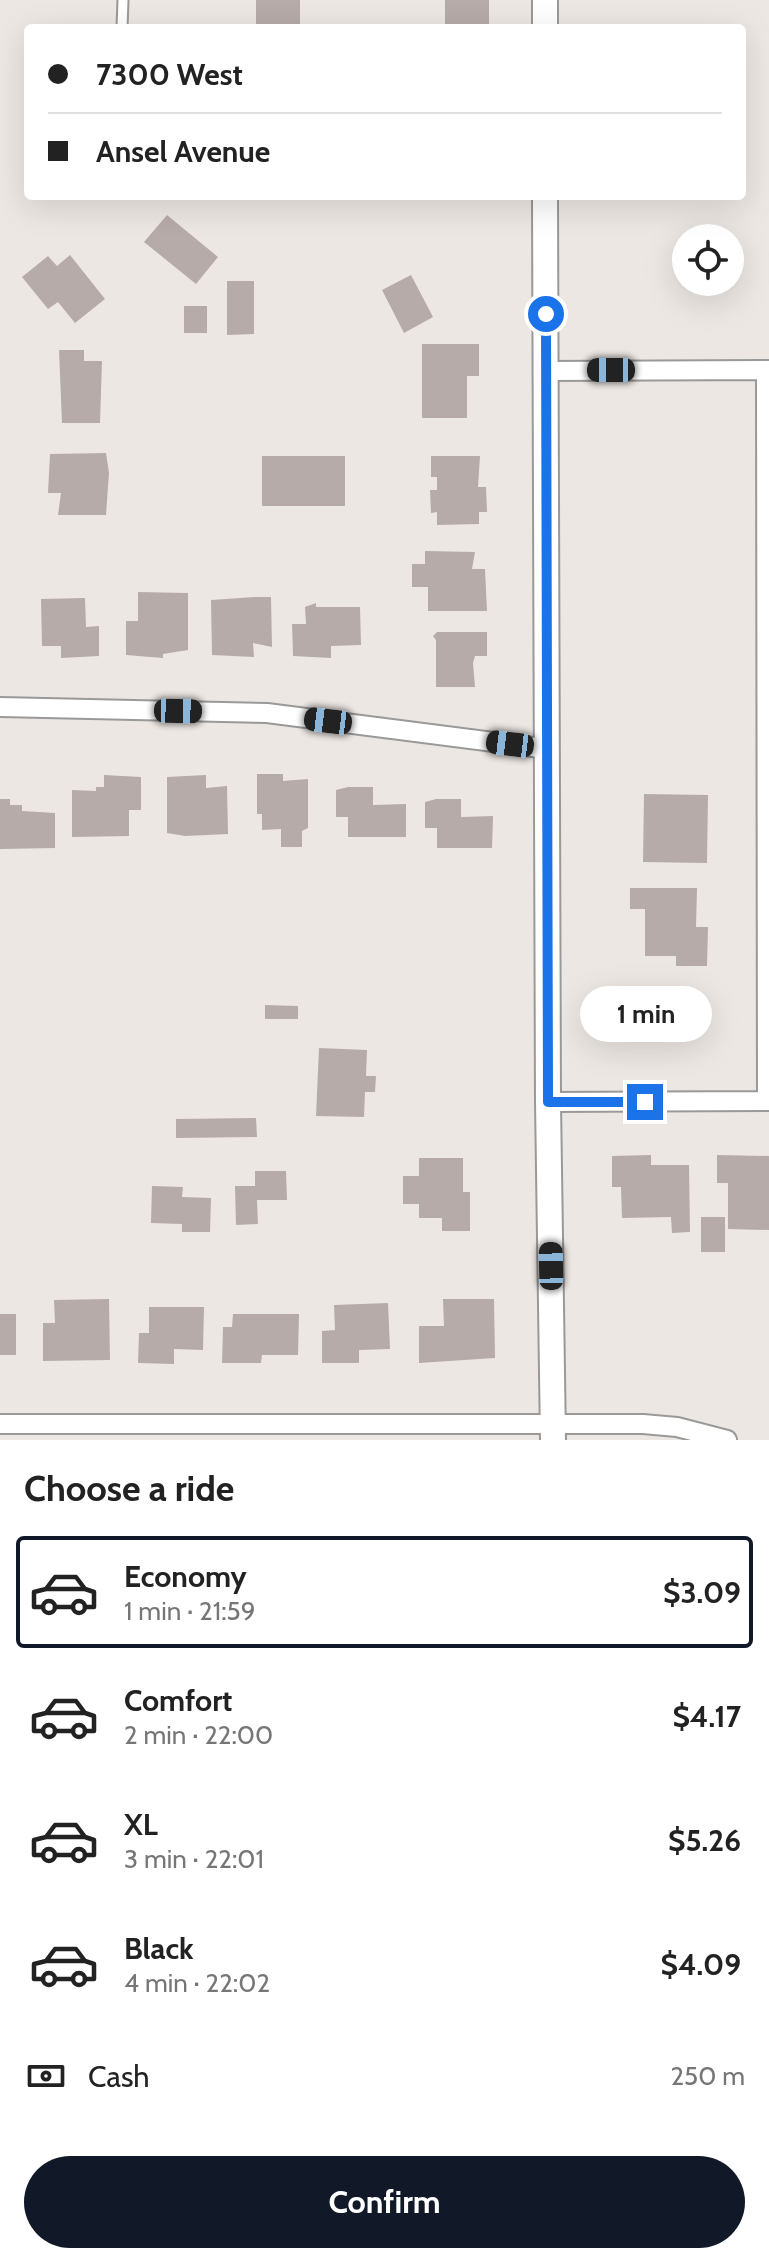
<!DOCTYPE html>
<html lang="en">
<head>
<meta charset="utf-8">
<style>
	:root { --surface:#fff; --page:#f6f6f6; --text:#222; --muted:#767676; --line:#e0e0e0; --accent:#111827 }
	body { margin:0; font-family:Cabin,sans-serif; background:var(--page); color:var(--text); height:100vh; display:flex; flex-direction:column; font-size:30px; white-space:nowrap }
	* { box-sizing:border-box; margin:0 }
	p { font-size:26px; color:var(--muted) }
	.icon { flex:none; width:44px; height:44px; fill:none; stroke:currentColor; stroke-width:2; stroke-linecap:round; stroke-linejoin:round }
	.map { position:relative; height:1440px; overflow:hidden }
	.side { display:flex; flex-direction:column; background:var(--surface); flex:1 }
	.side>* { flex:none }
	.top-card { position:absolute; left:24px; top:24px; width:722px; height:176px; border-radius:8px; box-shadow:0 8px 32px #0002; display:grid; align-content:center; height:176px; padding:0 24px; background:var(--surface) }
	.tools { position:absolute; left:672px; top:224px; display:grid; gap:16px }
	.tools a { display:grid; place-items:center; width:72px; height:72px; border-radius:50%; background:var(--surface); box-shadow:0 8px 32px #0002; font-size:40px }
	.end { position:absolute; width:36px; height:36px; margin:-18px; border:10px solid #1a73e8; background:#fff; box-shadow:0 0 0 4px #fff }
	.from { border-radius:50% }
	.bubble { position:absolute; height:56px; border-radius:28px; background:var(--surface); box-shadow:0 8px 32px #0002; font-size:26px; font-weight:800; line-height:56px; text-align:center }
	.car { position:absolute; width:24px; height:48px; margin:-24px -12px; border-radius:10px; box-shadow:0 0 6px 2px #0007; background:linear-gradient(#222 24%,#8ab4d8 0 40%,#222 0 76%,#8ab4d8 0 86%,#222 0) }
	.top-card b { display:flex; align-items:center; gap:28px; height:76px; font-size:30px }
	.top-card b+b { border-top:2px solid var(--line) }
	.top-card i { width:20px; height:20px; background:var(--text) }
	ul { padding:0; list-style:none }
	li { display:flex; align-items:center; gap:24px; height:112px; margin:0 16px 12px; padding:0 8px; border:4px solid transparent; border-radius:8px }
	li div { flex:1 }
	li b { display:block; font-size:30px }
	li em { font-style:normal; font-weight:800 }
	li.on { border-color:var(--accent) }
	li>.icon { width:72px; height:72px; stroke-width:1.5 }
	h2 { padding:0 24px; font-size:36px; line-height:96px }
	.pay { display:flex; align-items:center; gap:20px; height:88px; padding:0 24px; font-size:30px }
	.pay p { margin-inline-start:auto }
	.button { display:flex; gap:16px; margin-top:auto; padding:16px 24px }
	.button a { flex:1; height:92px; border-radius:48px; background:var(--accent); color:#fff; font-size:32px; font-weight:800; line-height:92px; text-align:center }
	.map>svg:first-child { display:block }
	.building { fill:#b6aba9 }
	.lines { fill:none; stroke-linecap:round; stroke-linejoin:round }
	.service-casing { stroke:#999; stroke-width:13 }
	.minor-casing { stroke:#999; stroke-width:22 }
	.tertiary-casing { stroke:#999; stroke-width:28 }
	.service { stroke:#fff; stroke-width:9 }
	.minor { stroke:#fff; stroke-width:18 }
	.tertiary { stroke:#fff; stroke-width:24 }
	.route { stroke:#1a73e8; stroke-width:10 }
</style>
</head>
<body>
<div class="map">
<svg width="769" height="1440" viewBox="0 0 769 1440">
	<rect width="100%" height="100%" fill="#ede7e3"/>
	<path class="building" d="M256 0H300V28H256Z
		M445 0H489V28H445Z
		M167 215 218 257 196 284 144 242Z
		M70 255 105 299 75 323 58 302 48 309 22 277 48 256 57 266Z
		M411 275 433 317 404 333 382 290Z
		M227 281H254V334L227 335Z
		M184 306H207V333H184Z
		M422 344H479V376H467V418H422Z
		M59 350H84V361H102L100 423H62Z
		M106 453 109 473 106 515H58L61 493H48L50 454Z
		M262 456H345V506H262Z
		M431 456H480L478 487H486L487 512H479V524L437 525V512L431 513 430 490H437V477H431Z
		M425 551 475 552 472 569H485L487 611H428V587H412V564H425Z
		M138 592 188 593V650L163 654V658L126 655V621H138Z
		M255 597H271L272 647 253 643 254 657 212 655 211 600Z
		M85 598 86 627 99 626V656L61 658V646H42L41 599Z
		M316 603V607H360L361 645 331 646V658L293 656 292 624H306L305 607Z
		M437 632H487V656H475L473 663 475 687H436V640L433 636Z
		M257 774H283V781L308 779V828L302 831V847H281V829L262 830V814H257Z
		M104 775 141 777V810H129V836L72 837V790L96 791V787H104Z
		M206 775V788L227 786 228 834 185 836 167 833V777Z
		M348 787H373V805L406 804V837H348V817H336V790Z
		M644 794 708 795 707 863 643 862Z
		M0 799H10V805H22V811L55 813V848L0 849Z
		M436 799H461V817L493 816 492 848H437V828H425V802Z
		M630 888H697L696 927H708L707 966H676V956H645V909H630Z
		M265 1005 298 1006V1019H265Z
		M319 1048 367 1050 366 1076H376L375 1092H365L364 1117 316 1116Z
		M256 1118 257 1137 176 1138V1119Z
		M651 1155V1165H689L690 1232 672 1233 671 1217 622 1218 621 1187H612V1156Z
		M717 1155 769 1156V1230L728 1229V1183H717Z
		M419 1158H463V1192H470V1231H442V1218H419V1204H403V1176H419Z
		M255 1171H286L287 1200H257L258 1224 236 1225 235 1186H255Z
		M152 1186 183 1187 182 1197 211 1198 210 1232H182V1224L151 1223Z
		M701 1217H725V1252H701Z
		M109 1299 110 1360 43 1361V1323H55L54 1300Z
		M443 1299H494L495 1358 419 1363V1326H444Z
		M388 1303 390 1349 359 1350V1363H322V1331L335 1330 334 1305Z
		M149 1307H204L203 1350 174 1349V1364L138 1363 139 1333H149Z
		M0 1314H16V1355H0Z
		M233 1314H299L298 1355H262L261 1363H222L223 1327H232Z"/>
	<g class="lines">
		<g class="service-casing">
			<path id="service" d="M122 28 123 0"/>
		</g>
		<g class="minor-casing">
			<path id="minor" d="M766 370 767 1101
				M547 371 769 370
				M0 707 267 713 548 749
				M548 1102 769 1101
				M0 1424H643L677 1427 727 1440"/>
		</g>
		<g class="tertiary-casing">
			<path id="tertiary" d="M545 0V28
				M545 196 548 1102 553 1440"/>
		</g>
		<use href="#service" class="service"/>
		<use href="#minor" class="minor"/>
		<use href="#tertiary" class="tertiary"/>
	</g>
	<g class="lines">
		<path class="route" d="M546 314 548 1102H645"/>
	</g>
</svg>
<div class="tools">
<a><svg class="icon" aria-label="locate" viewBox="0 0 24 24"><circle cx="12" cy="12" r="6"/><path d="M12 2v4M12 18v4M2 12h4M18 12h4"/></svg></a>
</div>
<i class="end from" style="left:546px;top:314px"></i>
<i class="end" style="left:645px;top:1102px"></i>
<div class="bubble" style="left:580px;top:986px;width:132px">1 min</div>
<i class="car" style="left:611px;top:370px;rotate:270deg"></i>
<i class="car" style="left:178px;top:711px;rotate:91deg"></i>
<i class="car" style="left:328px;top:721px;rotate:277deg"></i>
<i class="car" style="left:510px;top:744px;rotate:277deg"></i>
<i class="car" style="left:551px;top:1266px;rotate:359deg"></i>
<div class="top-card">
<b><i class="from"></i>7300 West</b>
<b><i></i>Ansel Avenue</b>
</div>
</div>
<section class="side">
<h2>Choose a ride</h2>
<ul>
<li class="on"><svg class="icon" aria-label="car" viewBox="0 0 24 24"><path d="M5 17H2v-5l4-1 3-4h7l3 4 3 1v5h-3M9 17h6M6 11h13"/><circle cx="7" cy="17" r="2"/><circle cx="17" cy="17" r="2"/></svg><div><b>Economy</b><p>1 min · 21:59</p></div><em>$3.09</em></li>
<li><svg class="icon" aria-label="car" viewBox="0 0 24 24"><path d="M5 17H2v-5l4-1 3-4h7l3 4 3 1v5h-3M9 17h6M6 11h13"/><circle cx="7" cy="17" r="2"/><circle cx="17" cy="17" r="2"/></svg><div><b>Comfort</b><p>2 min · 22:00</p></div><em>$4.17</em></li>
<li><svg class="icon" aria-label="car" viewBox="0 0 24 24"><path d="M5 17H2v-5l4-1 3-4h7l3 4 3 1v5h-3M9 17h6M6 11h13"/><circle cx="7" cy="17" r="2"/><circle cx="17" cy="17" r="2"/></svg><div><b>XL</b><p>3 min · 22:01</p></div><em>$5.26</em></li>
<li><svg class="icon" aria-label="car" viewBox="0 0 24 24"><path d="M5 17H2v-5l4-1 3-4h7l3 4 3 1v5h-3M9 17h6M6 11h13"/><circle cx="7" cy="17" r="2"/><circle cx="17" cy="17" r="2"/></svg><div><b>Black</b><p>4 min · 22:02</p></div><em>$4.09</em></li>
</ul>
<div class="pay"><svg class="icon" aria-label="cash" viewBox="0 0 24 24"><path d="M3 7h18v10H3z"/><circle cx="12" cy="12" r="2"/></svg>Cash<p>250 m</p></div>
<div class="button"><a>Confirm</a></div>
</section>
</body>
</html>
